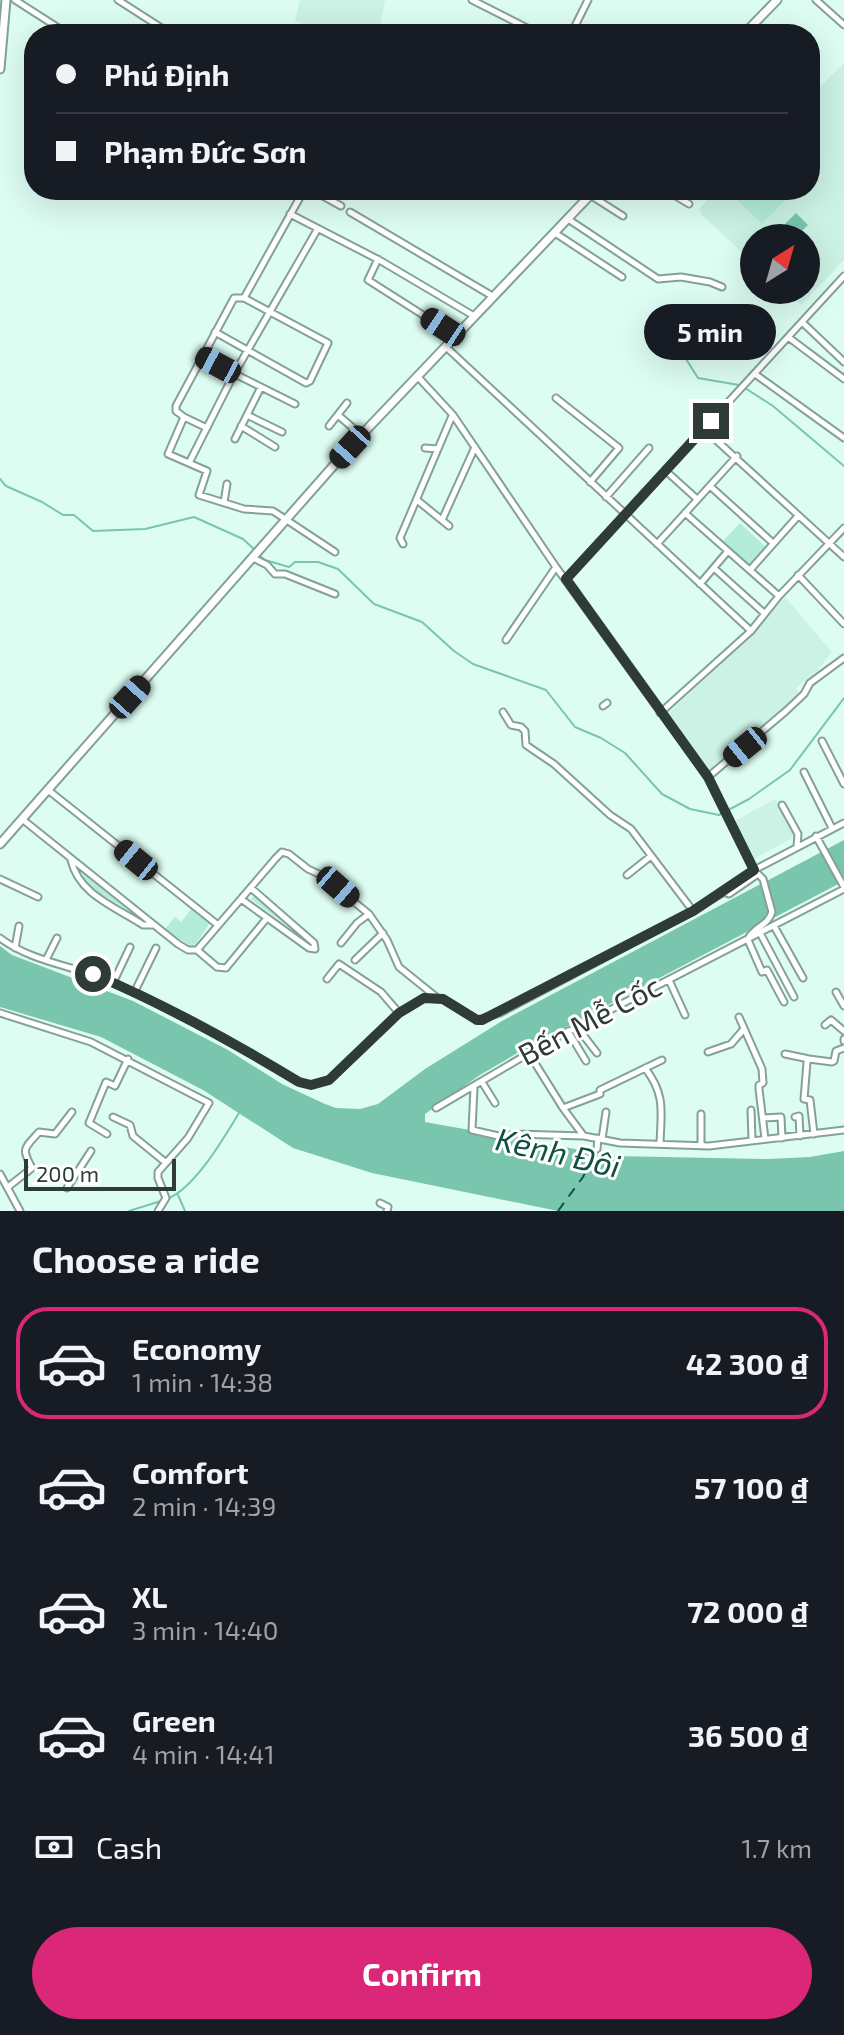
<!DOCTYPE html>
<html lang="en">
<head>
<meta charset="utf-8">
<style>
	:root { --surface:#171b24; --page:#20242c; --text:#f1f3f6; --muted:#9ea1a6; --line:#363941; --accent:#db2777 }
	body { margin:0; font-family:"Exo 2",sans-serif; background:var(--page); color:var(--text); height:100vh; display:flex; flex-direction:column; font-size:30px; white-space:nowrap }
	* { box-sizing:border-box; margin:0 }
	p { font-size:26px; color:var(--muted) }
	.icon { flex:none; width:44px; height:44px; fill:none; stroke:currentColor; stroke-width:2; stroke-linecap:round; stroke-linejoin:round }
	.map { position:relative; height:1211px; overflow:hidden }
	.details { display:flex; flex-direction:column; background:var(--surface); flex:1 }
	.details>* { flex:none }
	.guide { position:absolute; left:24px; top:24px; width:796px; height:176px; border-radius:32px; box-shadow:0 8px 32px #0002; display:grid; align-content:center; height:176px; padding:0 32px; background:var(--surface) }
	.needle { width:52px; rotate:37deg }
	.fabs { position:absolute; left:740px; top:224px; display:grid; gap:16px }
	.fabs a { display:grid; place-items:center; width:80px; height:80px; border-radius:50%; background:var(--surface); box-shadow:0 8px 32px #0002; font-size:40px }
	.scale { position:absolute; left:24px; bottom:20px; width:152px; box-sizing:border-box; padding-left:8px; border:4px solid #2f3b37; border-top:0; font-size:22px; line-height:28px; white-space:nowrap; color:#2f3b37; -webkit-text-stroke:6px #fff; paint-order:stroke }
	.end { position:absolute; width:36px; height:36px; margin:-18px; border:10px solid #2f3b37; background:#fff; box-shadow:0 0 0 4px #fff }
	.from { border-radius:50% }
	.bubble { position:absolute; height:56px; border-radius:28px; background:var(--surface); box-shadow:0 8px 32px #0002; font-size:26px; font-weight:700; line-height:56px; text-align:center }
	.car { position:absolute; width:24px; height:48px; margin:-24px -12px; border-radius:10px; box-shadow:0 0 6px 2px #0007; background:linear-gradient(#222 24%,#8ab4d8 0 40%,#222 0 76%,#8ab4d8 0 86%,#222 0) }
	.guide b { display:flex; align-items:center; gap:28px; height:76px; font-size:30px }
	.guide b+b { border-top:2px solid var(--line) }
	.guide i { width:20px; height:20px; background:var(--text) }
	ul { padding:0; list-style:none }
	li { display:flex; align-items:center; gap:24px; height:112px; margin:0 16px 12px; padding:0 16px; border:4px solid transparent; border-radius:32px }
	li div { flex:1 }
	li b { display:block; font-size:30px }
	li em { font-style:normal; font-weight:700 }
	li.active { border-color:var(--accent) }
	li>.icon { width:72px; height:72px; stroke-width:1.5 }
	h2 { padding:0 32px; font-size:36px; line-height:96px }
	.pay { display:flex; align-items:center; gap:20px; height:88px; padding:0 32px; font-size:30px }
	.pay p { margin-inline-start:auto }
	.button { display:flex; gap:16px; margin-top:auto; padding:16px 32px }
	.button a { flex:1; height:92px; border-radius:48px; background:var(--accent); color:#fff; font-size:32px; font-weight:700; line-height:92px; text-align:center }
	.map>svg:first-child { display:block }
	.built { fill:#cbf2e4 }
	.green { fill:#b3ecd9 }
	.water { fill:#79c5ae }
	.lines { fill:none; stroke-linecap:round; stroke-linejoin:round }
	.stream { stroke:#79c5ae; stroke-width:2 }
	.ferry { stroke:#105141; stroke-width:2; stroke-dasharray:10 8; stroke-linecap:butt }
	.minor-casing { stroke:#84a198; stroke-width:9 }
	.major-casing { stroke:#84a198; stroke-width:11 }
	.minor { stroke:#fff; stroke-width:5 }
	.major { stroke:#fff; stroke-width:7 }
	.route { stroke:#2f3b37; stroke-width:10 }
	.labels { text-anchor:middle; stroke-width:6; stroke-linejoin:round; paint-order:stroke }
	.street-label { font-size:30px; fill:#2f3b37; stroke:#fff }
	.water-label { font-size:32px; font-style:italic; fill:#105141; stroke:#fff }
</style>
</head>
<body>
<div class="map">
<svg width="844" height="1211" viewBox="0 0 844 1211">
	<rect width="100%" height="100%" fill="#ddfdf2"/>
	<path class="built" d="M300 0H385L378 34H321L295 20Z
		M844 63V260L801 305 783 290H806V238H754V264L701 214 700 208 718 190H810V97Z
		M785 597 832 652 817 671 796 688 800 694 709 772 667 714 751 637Z
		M775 799 796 836 754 859 733 822Z"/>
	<path class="green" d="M734 190H795L762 224 730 193Z
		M740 523 767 548 749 567 722 542Z
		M79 868 132 911 133 913 90 888Z
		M256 894 313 945 251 899Z
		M192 908 205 918 209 924 196 944 190 946 165 929 175 917 181 922Z"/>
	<path class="water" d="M796 213 808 225 794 238H771Z
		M844 840V881L526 1048 480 1075 425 1114V1122L614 1156 768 1159 810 1157 844 1151V1211H558L372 1173 293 1148 203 1090 101 1037 0 1007V946L12 955 133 1001 228 1050 282 1084 325 1104 336 1108 360 1109 378 1104 425 1069 502 1021Z"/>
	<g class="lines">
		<path class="stream" d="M688 337 686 359 698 378 739 385
			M745 388 773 406 844 466
			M0 479 6 486 42 502 63 515H74L93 531 145 529 194 517 243 539 255 550
			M259 555 265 560 289 567 295 562H318L338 569 374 604 422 622 454 651 473 664 546 690 575 727 601 738 625 753 662 794 690 809 719 815 749 799 790 770 844 698
			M178 1195 185 1211
			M167 1199C195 1188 223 1139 239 1113
			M129 1211 161 1201"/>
		<path class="ferry" d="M558 1211 583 1177 596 1150"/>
		<g class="minor-casing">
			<path id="minor" d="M15 0 68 34
				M118 0 171 34
				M472 0 539 34
				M816 0 844 25
				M571 34 588 0
				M312 190 341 206
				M673 190 671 193 689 204
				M590 195 623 216
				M350 212 494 297
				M290 214 381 261 474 316
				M568 219 658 279 681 277 710 282 722 287
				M555 233 622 277
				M378 259 368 280 456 336
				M244 298H234L176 406V411L184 417 168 454 207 471 199 495 244 509 273 511 335 552
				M244 298 304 190
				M802 322 844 362
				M215 332 306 383 310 381 328 343 244 298
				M788 337 844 379
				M446 347 751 631
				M201 357 295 404
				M755 374 844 438
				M418 377 453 415 556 567 708 777 754 870
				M556 398 619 448 590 482
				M247 415 282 432
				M338 415 361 435
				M184 417 207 428
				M241 426 275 447
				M329 426 347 403
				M704 429 844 557
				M235 439 261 387
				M425 448 438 449
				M189 463 234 374 317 230
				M666 471 697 499
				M710 486 773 543
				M606 497 649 448
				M417 500 449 526
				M224 502 227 484
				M685 513 779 596
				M442 520 475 447
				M403 544 400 538 452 416
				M657 544 737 456
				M253 558 267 565 275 574H285L335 594
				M715 569 764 613
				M750 570 798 516
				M798 575 844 624
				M566 579 844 276
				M700 584 728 551
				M506 640 556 567
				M603 706 607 703
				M503 712 511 725 521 727 525 731 526 745 554 764 610 815 631 829 693 911
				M660 713 751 631 779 596 844 528
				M822 741 844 784
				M804 772 832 828
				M708 777 786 711 804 694 810 683 844 658
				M48 790 218 925
				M782 805 798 834 797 846
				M22 819 178 944 188 950H197L276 858 282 852 289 854 308 869 321 875 369 914 387 940 399 967 435 996
				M816 836 844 887
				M71 860C79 895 116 907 143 925H152
				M627 875 651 856
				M0 879 38 897
				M724 892 729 894 758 874 763 879 772 912C768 926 753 927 748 939
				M241 899 309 948 315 949 314 943 251 888
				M774 926 803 978
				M760 933 794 997
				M0 938C33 963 77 966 114 983 178 1013 239 1045 299 1082L311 1085 329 1080 399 1013 424 998 443 999 477 1020 500 1013 693 911 724 892 754 870 844 823
				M748 940 762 972 767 970 784 1002
				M341 943 357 923 369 914
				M15 948 19 926
				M197 950 217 967 226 968 267 918
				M46 960 57 938
				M355 960 383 933
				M327 979 339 964 381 992 399 1013
				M669 980 685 1015
				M113 983 130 947
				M836 992 844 1006
				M134 993 156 948
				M0 1013 91 1042 209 1103 188 1138 158 1172V1178L166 1198 158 1211
				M739 1017 762 1069 763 1083 759 1085V1089L765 1139
				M825 1025 831 1020 844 1031
				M577 1027 597 1053
				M568 1031 586 1061
				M844 1039V1041
				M528 1052 563 1108 583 1135
				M708 1052 731 1044 744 1029
				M785 1054 809 1059
				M645 1068C666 1095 661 1112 660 1144
				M482 1082 495 1103
				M474 1088 472 1130 503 1137 515 1134 584 1136 620 1143 709 1146 844 1130
				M436 1108 548 1042 844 889
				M563 1108 600 1094V1090L662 1060
				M751 1110 752 1140
				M701 1114V1145
				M113 1117 130 1125 133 1136 165 1162
				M795 1117 799 1116 800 1136
				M763 1118 781 1117 782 1138
				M107 1134 89 1123 106 1082 115 1086 128 1059
				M814 1134 810 1100 804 1099 807 1062 809 1059 832 1062 834 1061 836 1051 844 1048
				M602 1139 606 1112
				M597 1149 598 1138
				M0 1174 20 1211
				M8 1187 32 1168C21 1148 24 1149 39 1132L55 1134 72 1112
				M67 1188 91 1151
				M380 1203 388 1207 387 1211"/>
		</g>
		<g class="major-casing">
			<path id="major" d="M744 34 777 0
				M0 69 6 0
				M0 844 350 447 595 190"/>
		</g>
		<use href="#minor" class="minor"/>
		<use href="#major" class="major"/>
	</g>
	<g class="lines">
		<path class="route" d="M93 974C164 1004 233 1042 299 1082L311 1085 329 1080 399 1013 424 998 443 999 477 1020H482L693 911 754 870 708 777 566 579 711 421"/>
	</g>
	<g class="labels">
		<g class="street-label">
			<text transform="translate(590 1021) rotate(-28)" y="10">Bến Mễ Cốc</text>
		</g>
		<g class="water-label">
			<text transform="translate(558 1153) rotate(13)" y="11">Kênh Đôi</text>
		</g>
	</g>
</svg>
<div class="fabs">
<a><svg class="needle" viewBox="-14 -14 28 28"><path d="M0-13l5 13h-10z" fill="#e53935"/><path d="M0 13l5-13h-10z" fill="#9ea1a6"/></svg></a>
</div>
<div class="scale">200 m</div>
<i class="end from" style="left:93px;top:974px"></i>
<i class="end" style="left:711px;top:421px"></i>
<div class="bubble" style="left:644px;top:304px;width:132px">5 min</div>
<i class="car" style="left:443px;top:327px;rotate:303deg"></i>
<i class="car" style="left:218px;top:365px;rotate:298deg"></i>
<i class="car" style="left:350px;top:447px;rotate:222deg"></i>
<i class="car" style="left:130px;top:697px;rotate:42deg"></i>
<i class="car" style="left:745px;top:747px;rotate:231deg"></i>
<i class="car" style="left:136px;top:860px;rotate:309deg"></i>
<i class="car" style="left:338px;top:887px;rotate:131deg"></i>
<div class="guide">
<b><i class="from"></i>Phú Định</b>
<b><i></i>Phạm Đức Sơn</b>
</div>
</div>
<section class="details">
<h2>Choose a ride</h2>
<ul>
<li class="active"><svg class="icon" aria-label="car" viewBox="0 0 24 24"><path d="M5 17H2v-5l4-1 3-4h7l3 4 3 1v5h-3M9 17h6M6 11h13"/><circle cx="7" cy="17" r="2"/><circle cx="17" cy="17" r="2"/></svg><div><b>Economy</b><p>1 min · 14:38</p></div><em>42 300 ₫</em></li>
<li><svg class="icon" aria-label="car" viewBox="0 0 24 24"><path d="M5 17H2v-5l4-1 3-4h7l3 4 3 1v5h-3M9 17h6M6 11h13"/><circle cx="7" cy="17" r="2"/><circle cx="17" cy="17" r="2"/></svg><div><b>Comfort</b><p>2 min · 14:39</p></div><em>57 100 ₫</em></li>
<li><svg class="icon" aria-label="car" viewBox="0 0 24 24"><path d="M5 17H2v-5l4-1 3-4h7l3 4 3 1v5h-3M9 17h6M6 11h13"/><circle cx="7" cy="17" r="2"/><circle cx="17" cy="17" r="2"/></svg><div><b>XL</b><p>3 min · 14:40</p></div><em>72 000 ₫</em></li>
<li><svg class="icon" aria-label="car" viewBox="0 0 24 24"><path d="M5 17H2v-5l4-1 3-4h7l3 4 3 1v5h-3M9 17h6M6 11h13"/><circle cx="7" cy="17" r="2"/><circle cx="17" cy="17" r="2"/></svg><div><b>Green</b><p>4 min · 14:41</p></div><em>36 500 ₫</em></li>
</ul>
<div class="pay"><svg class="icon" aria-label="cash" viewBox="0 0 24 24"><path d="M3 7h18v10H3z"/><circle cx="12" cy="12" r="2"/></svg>Cash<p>1.7 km</p></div>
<div class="button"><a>Confirm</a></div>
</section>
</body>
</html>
